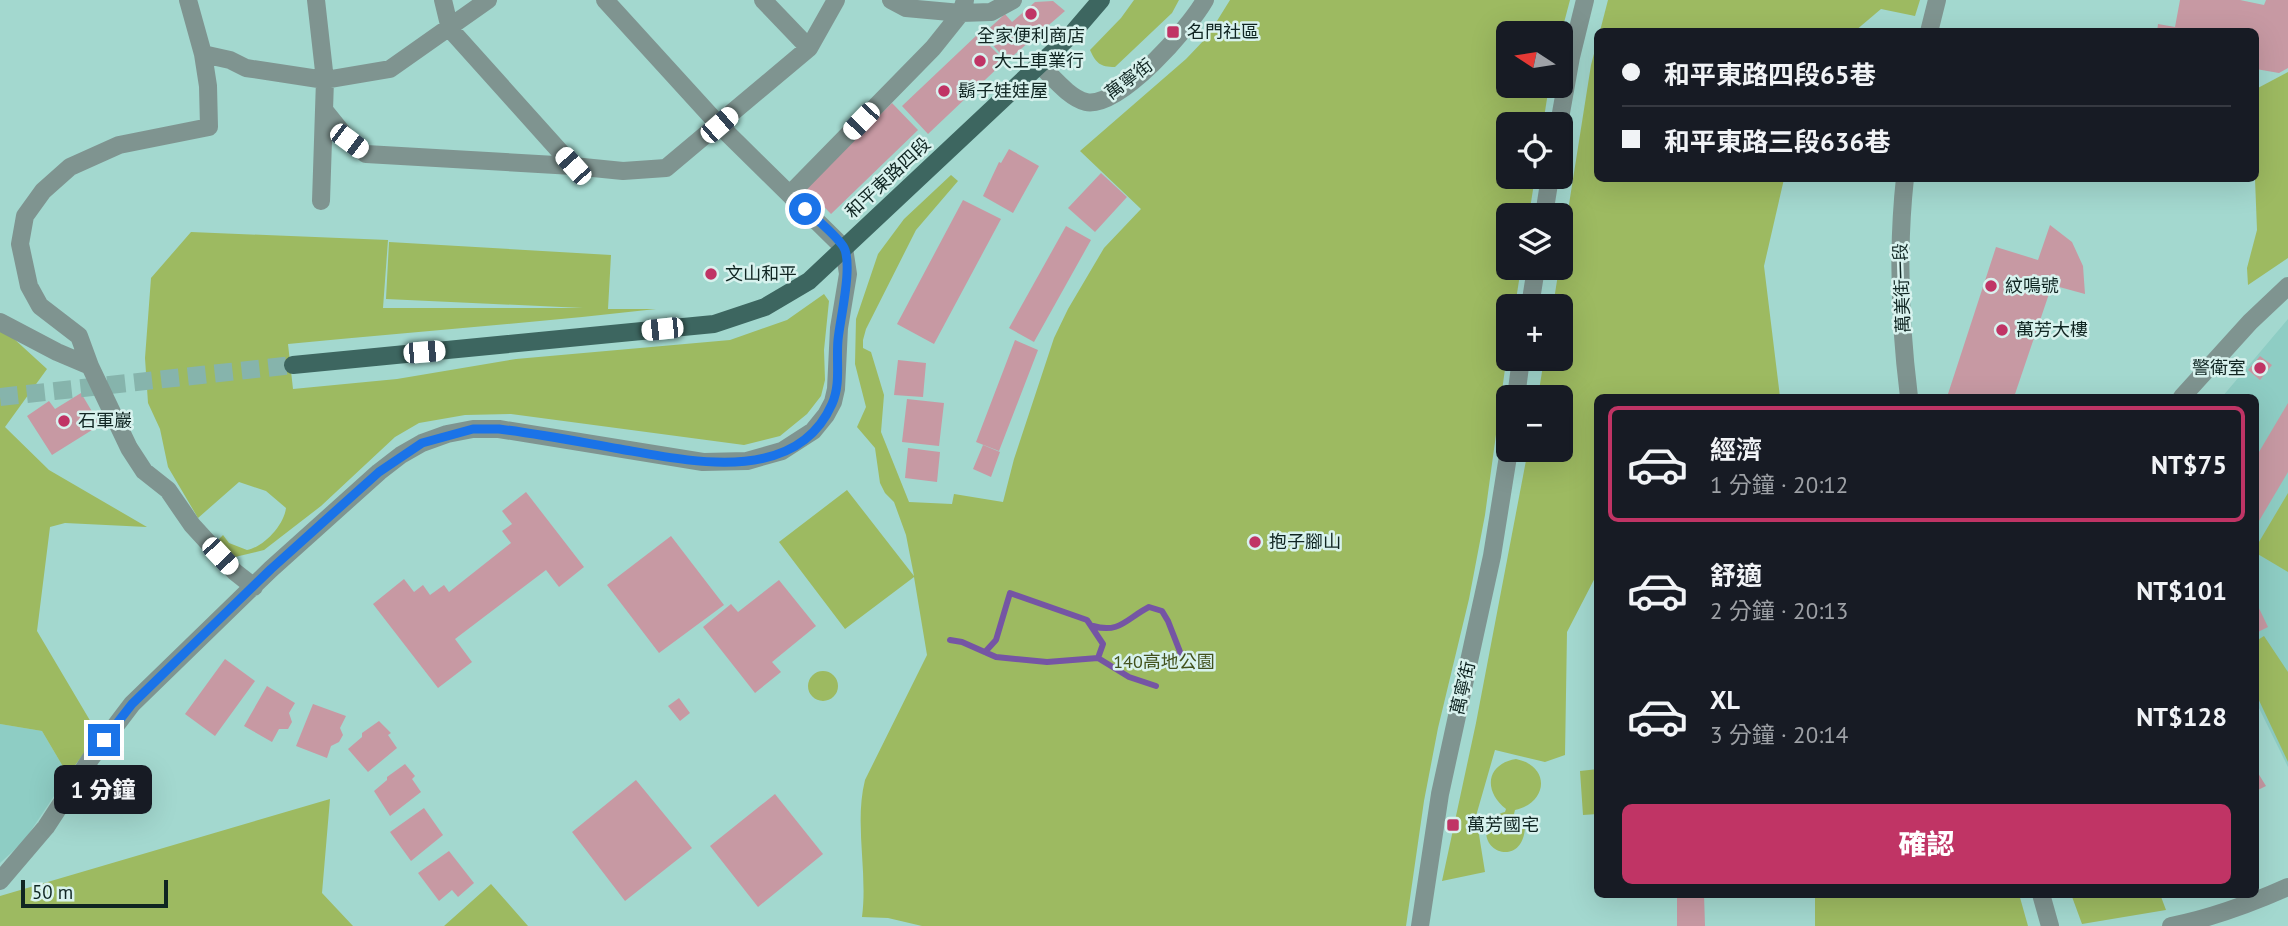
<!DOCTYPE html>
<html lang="zh-TW">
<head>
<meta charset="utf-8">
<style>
	:root { --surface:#171b24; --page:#242831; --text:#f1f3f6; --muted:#9ea1a6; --line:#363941; --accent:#c03465 }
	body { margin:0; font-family:"PT Sans","Noto Sans TC",sans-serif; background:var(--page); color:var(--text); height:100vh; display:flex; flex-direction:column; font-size:26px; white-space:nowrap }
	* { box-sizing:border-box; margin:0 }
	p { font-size:23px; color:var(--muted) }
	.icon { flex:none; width:38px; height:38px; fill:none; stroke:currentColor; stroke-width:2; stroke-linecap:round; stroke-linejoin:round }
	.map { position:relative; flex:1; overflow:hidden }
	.side { position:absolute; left:1594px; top:394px; width:665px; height:504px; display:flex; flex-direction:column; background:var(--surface); border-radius:10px; box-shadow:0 7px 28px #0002 }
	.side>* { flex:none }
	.banner { position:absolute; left:1594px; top:28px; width:665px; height:154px; border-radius:10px; box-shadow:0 7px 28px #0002; display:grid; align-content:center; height:154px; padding:0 28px; background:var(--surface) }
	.needle { width:46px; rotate:282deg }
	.buttons { position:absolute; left:1496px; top:21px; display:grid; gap:14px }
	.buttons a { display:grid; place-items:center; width:77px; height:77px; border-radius:10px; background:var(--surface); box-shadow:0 7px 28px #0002; font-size:35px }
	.scale { position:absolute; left:21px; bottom:18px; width:147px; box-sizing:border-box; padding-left:7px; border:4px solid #102522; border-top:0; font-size:19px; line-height:24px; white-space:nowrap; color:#102522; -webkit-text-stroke:5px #d8f2ee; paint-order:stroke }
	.end { position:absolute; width:32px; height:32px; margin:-16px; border:9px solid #1a73e8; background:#fff; box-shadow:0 0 0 4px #fff }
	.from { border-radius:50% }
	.bubble { position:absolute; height:49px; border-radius:10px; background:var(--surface); box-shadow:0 7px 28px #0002; font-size:23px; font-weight:800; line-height:49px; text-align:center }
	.car { position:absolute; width:21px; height:42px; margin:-21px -10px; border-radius:9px; box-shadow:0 0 5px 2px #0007; background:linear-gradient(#fff 24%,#345 0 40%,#fff 0 76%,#345 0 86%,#fff 0) }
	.banner b { display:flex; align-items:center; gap:24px; height:66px; font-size:26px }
	.banner b+b { border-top:2px solid var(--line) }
	.banner i { width:18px; height:18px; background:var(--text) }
	ul { padding:12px 0 0; list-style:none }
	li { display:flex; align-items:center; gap:21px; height:116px; margin:0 14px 10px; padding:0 14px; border:4px solid transparent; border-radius:10px }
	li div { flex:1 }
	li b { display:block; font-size:26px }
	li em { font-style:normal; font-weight:800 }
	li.active { border-color:var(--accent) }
	li>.icon { width:63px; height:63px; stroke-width:1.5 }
	.button { display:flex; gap:14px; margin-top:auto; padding:14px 28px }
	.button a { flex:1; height:80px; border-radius:10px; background:var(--accent); color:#fff; font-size:28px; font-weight:800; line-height:80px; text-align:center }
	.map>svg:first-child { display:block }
	.built { fill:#8ecdc4 }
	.green { fill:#9dba61 }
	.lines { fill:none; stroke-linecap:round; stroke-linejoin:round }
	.stream { stroke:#7555a4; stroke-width:6 }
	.building { fill:#c799a3 }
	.major-tunnel { stroke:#86b4ac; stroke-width:18; stroke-dasharray:18 9; stroke-linecap:butt }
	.minor { stroke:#7f9490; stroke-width:18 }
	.major { stroke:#3d6660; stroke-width:18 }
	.route { stroke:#1a73e8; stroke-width:9 }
	.poi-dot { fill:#c03465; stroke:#d8f2ee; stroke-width:2.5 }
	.labels { text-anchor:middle; stroke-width:5; stroke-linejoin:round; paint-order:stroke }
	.poi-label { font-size:18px; fill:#102522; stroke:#d8f2ee; text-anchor:start }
	.street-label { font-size:18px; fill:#102522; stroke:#d8f2ee }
	.park-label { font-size:18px; fill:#41511c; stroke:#d8f2ee }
</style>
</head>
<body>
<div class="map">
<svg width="2288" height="926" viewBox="0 0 2288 926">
	<rect width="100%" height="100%" fill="#a3d8cf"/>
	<path class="built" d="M2288 319V767L2256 702V397H2222Z
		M0 724 42 731 68 775 24 841 0 863Z"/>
	<path class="green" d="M1134 0H1179L1172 13 1115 67C1100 67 1096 63 1090 50L1121 18Z
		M1230 0H1570L1561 34 1508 33V86H1549L1543 124H1508V177H1535L1529 215H1508V268H1521L1515 306H1508V347L1485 515 1469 599 1438 728 1424 801 1406 926H922L888 918 862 917C868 872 854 824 865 780L927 655 914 577 845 629 779 542 847 490 914 576 906 535 894 502 885 493 880 483 875 448 857 427 866 407 855 364 856 319 878 254 904 219 951 175 958 181 916 230 866 329 863 340V348L871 352 884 395 881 432 909 502 952 504 954 494 1003 502 1014 459 1054 338 1068 309 1104 248 1141 209 1080 151 1186 59 1207 37Z
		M1608 0H1920L1915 16 1881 9 1855 31H1600Z
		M1598 39V178L1784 179 1764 266 1780 397H1598V572L1567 632 1565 755 1545 762 1495 750 1476 816 1485 872 1442 881 1476 723 1528 450H1561V397H1538L1544 359H1561V306H1553L1559 268H1561V255L1591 65Z
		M2288 72V258L2248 285 2247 268 2257 230 2255 179 2256 89Z
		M191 232 388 240 383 308H583L386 299 389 242 611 255 608 309H656C534 323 411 332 288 344L293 389 397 379 516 359 730 340 787 320 824 294 829 301 824 350 825 380 821 396 807 414 780 436 744 445 511 414 465 415 419 423 395 437 321 506 264 550 235 557 218 540 223 535 229 543 247 550C264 547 284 525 286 508L266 491 239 482 198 518 168 467 160 429 148 403 145 358 151 278Z
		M0 326 47 369 5 427 49 470 147 527 65 523 50 527 37 631 98 734 68 775 42 731 0 724Z
		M2288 493V572L2256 553V547Z
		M2264 636 2288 672V762L2256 694V641Z
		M808 686a15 15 0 1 1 30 0a15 15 0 1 1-30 0Z
		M1516 759C1551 766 1548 803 1515 810L1514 814 1525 828C1522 868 1477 852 1488 825 1491 818 1497 814 1505 812L1506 809C1483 791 1486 764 1516 759Z
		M1598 769V814L1583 815 1580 771Z
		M330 799 322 893 353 926H0V896Z
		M491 884 528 926H444Z
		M1815 894H2019L2028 926H1815Z
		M2071 894H2160L2166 910 2082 924Z"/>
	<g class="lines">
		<path class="stream" d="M1093 626C1120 634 1127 618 1149 607L1162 611 1168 621 1184 662
			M950 640 962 642 996 657 1047 662 1098 658 1103 644 1087 620 1010 593 996 640 985 652
			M1098 658 1129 677 1156 686"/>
	</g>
	<path class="building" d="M2180 0H2240L2264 5 2266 0H2288V68L2279 73 2256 69V32H2157L2158 24 2175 27Z
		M1053 1 1065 11 1007 61 983 34 1005 14 1012 22 1035 2Z
		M978 34 1005 61 928 134 902 106Z
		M892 103 918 130 831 214 805 187Z
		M1009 149 1039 166 1013 213 983 196 999 162 1001 163Z
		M1101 173 1127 197 1095 232 1068 208Z
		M963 200 1001 219 934 344 897 324Z
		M2050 225 2072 242 2083 266 2085 294 2052 285 2014 397H1947L1996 247 2038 260Z
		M1066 226 1091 240 1034 342 1009 328Z
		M1015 340 1038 350 999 451 976 442Z
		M2260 356 2272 365 2260 380 2248 370Z
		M898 360 926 363 923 397 894 395Z
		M81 393 100 425 52 455 27 416 49 401 55 409Z
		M907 399 944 403 939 446 902 442Z
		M2288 403V472L2256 526V457Z
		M983 445 1000 452 991 477 973 469Z
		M908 448 940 452 937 482 905 478Z
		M526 492 584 567 559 587 546 570 455 639 472 662 438 688 373 604 404 579 414 592 423 585 430 595 444 585 449 592 511 543 502 531 512 524 502 511Z
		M671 536 724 605 659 653 607 585Z
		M779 580 816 626 772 662 781 672 755 693 703 627 731 604 738 612Z
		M2256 602 2268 627 2256 633Z
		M225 659 255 681 215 736 185 714Z
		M267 686 295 703 289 713 292 722 288 729H279L272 742 244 726Z
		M679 698 690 713 680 721 668 706Z
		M313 704 346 716 340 728 343 735 339 742 331 746 327 758 296 746Z
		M379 721 391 733 388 735 397 748 368 772 348 749 362 737V733Z
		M405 764 415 776 412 779 421 792 390 816 374 791 387 780V777Z
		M2258 773 2266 786 2256 791V774Z
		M636 780 692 848 625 901 572 832Z
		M775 794 823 854 758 907 710 846Z
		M424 808 443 835 411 861 390 832Z
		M449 851 474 883 458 897 452 890 439 901 418 873Z
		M1677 894H1704L1705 926H1677Z"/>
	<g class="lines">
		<path class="major-tunnel" d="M0 397 293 365"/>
		<path class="minor" d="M188 0 203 54
			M316 0 325 80 321 201
			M443 0 450 29 573 166
			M763 0 809 48
			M891 0 906 8 961 13 965 0
			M1929 32 1937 0
			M1040 65C1052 76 1069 98 1086 102 1119 109 1190 27 1205 0
			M324 110 349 141 366 154 573 166 623 171 666 168 809 48 836 0
			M1559 124 1571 57 1585 0
			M1905 178C1897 251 1900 325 1909 397
			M790 194 933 48 961 13 991 12 1013 0
			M1544 215 1550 177
			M1530 306 1536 268
			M0 322 57 352 90 366 129 448 144 471 168 490 192 525 235 572 254 587
			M90 366 79 336 40 306 29 286 20 244 25 216 43 191 70 167 119 145 209 127 208 86 203 54 230 60 246 68 325 80 390 69 488 0
			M1516 397 1521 359
			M2182 397 2250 322 2288 286
			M0 881 46 827 91 758 132 704 271 569 379 472 401 455 422 443 447 434 473 429H499L703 462 747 461 782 451 813 431 826 415 833 402 836 389 839 328 848 274 844 248 719 125 605 0
			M2041 894 2050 926
			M1420 926 1440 794 1492 556 1509 450
			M2171 926C2212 918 2250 904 2288 887"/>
		<path class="major" d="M293 365 714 324 765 307 809 281 1070 36 1101 0"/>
	</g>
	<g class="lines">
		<path class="route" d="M104 740 132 704 271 569 379 472 422 443 473 429H499C540 434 580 442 620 449 688 461 796 486 832 404 841 384 836 362 838 340 840 319 854 262 843 246 833 232 817 220 805 209"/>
	</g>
	<g class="poi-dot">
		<circle cx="1031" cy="14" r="7"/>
		<rect x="1166" y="25" width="14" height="14" rx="3.5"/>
		<circle cx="980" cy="61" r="7"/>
		<circle cx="944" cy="91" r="7"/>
		<circle cx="711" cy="274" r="7"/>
		<circle cx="1991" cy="286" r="7"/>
		<circle cx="2002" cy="330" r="7"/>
		<circle cx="2260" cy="368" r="7"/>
		<circle cx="64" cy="421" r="7"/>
		<circle cx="1255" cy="542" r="7"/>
		<rect x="1446" y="818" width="14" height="14" rx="3.5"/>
	</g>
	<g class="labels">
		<g class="poi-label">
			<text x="1187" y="38">名門社區</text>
			<text x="1031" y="42" text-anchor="middle">全家便利商店</text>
			<text x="994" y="67">大士車業行</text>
			<text x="958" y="97">鬍子娃娃屋</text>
			<text x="725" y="280">文山和平</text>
			<text x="2005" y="292">紋鳴號</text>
			<text x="2016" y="336">萬芳大樓</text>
			<text x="2246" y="374" text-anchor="end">警衛室</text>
			<text x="78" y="427">石軍巖</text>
			<text x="1269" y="548">抱子腳山</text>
			<text x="1467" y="831">萬芳國宅</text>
		</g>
		<g class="street-label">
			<text transform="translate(1129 79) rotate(-37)" y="6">萬寧街</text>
			<text transform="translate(888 178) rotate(-43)" y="6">和平東路四段</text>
			<text transform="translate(1902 288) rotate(-92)" y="6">萬美街一段</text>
			<text transform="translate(1463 688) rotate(-77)" y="6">萬寧街</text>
		</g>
		<g class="park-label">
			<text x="1164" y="668">140高地公園</text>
		</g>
	</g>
</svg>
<div class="buttons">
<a><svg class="needle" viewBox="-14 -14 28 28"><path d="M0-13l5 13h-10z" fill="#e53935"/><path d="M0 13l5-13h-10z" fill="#9ea1a6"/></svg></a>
<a><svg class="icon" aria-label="locate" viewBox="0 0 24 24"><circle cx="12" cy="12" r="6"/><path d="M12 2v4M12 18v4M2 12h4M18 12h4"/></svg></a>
<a><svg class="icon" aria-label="layers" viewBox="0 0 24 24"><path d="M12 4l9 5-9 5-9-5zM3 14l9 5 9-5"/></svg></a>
<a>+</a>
<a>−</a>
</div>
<div class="scale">50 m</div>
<i class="end from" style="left:805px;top:209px"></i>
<i class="end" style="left:104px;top:740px"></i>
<div class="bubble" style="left:54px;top:765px;width:98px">1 分鐘</div>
<i class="car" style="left:861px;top:121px;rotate:224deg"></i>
<i class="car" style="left:719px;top:125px;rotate:49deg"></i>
<i class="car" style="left:349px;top:141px;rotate:127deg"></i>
<i class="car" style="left:573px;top:166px;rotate:318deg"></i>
<i class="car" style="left:662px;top:329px;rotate:264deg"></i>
<i class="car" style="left:424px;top:352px;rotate:85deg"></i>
<i class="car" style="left:220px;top:556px;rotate:137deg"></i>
<div class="banner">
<b><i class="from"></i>和平東路四段65巷</b>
<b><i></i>和平東路三段636巷</b>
</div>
<section class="side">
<ul>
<li class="active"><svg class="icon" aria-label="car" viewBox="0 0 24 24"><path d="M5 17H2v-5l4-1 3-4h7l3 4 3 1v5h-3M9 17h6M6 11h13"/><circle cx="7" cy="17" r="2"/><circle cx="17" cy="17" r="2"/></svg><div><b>經濟</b><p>1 分鐘 · 20:12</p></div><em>NT$75</em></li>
<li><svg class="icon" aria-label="car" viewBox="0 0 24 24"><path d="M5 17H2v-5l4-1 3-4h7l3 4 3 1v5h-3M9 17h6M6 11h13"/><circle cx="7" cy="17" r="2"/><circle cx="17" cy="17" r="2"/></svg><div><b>舒適</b><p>2 分鐘 · 20:13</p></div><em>NT$101</em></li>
<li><svg class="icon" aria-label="car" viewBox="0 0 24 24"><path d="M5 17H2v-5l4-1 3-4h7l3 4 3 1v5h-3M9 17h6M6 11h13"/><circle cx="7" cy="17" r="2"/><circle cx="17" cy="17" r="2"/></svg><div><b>XL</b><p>3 分鐘 · 20:14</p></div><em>NT$128</em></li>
</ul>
<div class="button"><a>確認</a></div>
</section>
</div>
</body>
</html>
